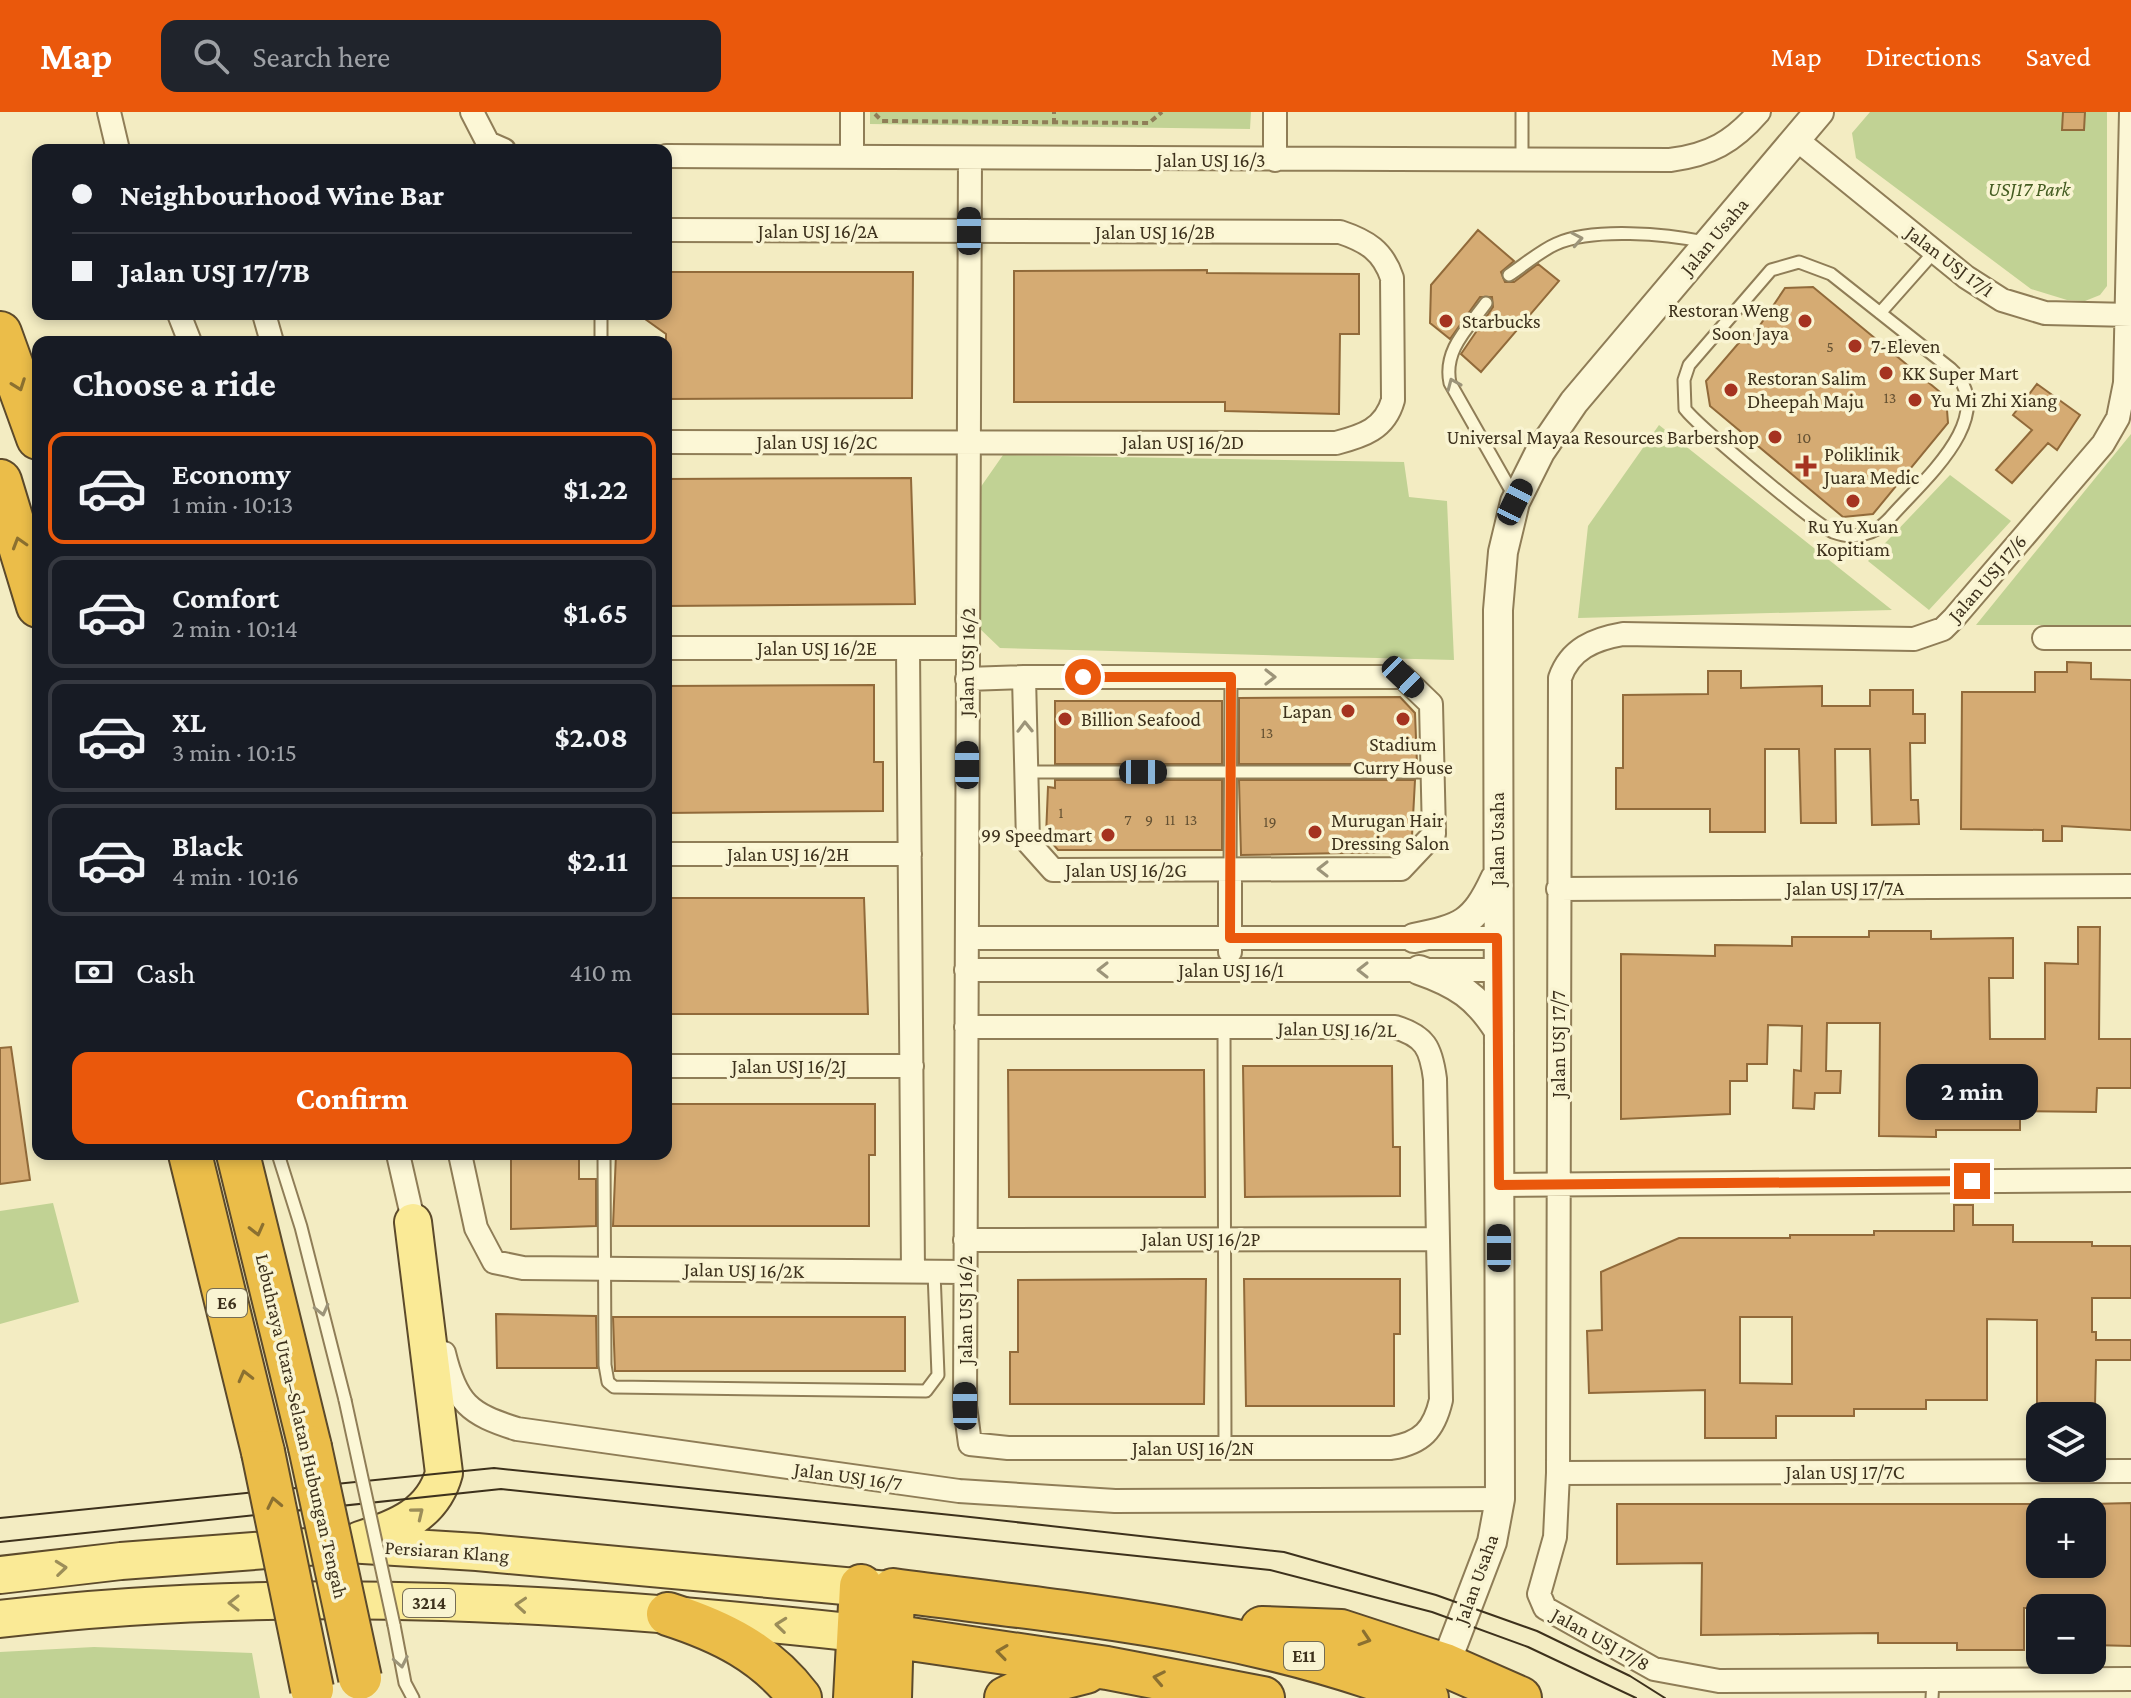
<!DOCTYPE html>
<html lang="en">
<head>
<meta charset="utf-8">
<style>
	:root { --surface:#171b24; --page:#20242c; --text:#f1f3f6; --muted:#9ea1a6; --line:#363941; --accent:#ea580c }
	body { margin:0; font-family:"Crimson Pro",serif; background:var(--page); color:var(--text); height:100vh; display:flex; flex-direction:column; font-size:30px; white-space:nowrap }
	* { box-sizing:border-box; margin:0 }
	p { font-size:26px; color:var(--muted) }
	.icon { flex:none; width:44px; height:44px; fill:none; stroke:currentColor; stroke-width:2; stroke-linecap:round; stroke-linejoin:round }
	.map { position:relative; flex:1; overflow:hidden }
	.drawer { position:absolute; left:32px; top:224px; width:640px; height:824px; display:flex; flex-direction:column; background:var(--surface); border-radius:16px; box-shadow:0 4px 12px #0003 }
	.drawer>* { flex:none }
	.hud { position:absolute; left:32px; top:32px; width:640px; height:176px; border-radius:16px; box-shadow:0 4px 12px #0003; display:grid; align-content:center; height:176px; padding:0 40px; background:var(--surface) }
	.buttons { position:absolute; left:2026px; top:1290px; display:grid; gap:16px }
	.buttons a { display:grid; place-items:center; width:80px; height:80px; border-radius:16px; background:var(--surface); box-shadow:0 4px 12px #0003; font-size:40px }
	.end { position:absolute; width:36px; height:36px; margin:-18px; border:10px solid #ea580c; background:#fff; box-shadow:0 0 0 4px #fff }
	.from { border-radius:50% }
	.bubble { position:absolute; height:56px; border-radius:16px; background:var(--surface); box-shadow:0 4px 12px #0003; font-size:26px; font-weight:700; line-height:56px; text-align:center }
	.car { position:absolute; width:24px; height:48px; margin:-24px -12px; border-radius:10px; box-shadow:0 0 6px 2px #0007; background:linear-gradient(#222 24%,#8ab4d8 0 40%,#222 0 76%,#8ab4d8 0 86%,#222 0) }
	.hud b { display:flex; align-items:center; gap:28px; height:76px; font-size:30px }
	.hud b+b { border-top:2px solid var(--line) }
	.hud i { width:20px; height:20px; background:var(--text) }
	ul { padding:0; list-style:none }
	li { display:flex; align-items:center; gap:24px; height:112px; margin:0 16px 12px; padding:0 24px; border:4px solid var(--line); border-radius:16px }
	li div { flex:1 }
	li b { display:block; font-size:30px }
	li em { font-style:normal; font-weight:700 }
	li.selected { border-color:var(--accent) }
	li>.icon { width:72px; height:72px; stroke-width:1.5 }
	h2 { padding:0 40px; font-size:36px; line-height:96px }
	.pay { display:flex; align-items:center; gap:20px; height:88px; padding:0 40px; font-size:30px }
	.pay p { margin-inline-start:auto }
	.action { display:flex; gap:16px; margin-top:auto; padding:16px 40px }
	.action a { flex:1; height:92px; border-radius:16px; background:var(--accent); color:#fff; font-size:32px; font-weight:700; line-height:92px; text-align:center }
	header { display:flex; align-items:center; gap:48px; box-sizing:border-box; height:112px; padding:0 40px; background:var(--accent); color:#fff }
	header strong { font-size:38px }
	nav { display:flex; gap:44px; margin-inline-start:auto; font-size:28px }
	.search { width:560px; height:72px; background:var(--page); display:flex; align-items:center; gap:20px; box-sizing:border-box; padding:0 28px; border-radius:16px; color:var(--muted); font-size:30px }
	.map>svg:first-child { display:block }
	.green { fill:#c1d294 }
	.building { fill:#d5ab73; stroke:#916a3a; stroke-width:2; fill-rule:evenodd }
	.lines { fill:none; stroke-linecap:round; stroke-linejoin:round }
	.service-casing { stroke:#8f7d57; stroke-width:15 }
	.minor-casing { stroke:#8f7d57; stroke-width:26 }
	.tertiary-casing { stroke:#8f7d57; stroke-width:32 }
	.primary-casing { stroke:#5c4a2b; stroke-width:40 }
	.motorway-casing { stroke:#5c4a2b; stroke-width:46 }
	.path { stroke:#8f7d57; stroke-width:4; stroke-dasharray:6 4; stroke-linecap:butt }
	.service { stroke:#fcf7d6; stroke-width:11 }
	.minor { stroke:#fcf7d6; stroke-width:22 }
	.tertiary { stroke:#fcf7d6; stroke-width:28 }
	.primary { stroke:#faea96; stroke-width:36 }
	.motorway { stroke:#ebbd49; stroke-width:42 }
	.tram { stroke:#3d311c; stroke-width:2 }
	.service-bridge-casing { stroke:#8f7d57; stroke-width:15; stroke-linecap:butt }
	.motorway-bridge-casing { stroke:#5c4a2b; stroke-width:46; stroke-linecap:butt }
	.service-bridge { stroke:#fcf7d6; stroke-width:11 }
	.motorway-bridge { stroke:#ebbd49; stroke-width:42 }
	.oneway { stroke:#9c9479 }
	.oneway2 { stroke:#8b7030 }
	.oneway3 { stroke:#9c8e59 }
	.route { stroke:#ea580c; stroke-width:10 }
	.poi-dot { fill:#a53320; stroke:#f9f4d2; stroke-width:3 }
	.labels { text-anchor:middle; stroke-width:7; stroke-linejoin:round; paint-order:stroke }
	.number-label { font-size:16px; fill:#635032 }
	.shield { fill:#f9f4d2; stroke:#756c53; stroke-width:2 }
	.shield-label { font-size:18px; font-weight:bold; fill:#3d311c }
	.street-label { font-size:20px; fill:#3d311c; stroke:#f9f4d2 }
	.park-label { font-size:20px; font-style:italic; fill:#445c21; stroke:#f9f4d2 }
	.poi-label { font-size:20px; fill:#3d311c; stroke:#f9f4d2; text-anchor:start }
</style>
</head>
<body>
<header>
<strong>Map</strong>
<div class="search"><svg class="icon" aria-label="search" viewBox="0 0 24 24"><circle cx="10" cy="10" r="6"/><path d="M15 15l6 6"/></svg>Search here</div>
<nav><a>Map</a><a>Directions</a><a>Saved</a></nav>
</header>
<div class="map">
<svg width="2131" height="1586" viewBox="0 0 2131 1586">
	<rect width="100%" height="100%" fill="#f3ecc2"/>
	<path class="green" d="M870 0H1251L1250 17 870 12Z
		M1870 0H2107V174L2100 183 2085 189 2067 188 2031 177 1856 46 1852 21Z
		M1659 313 1892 498 1578 506 1588 414Z
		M2131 322V513H1976Z
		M1003 343 1404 350 1409 385 1447 389 1454 548 1000 536 977 514 980 376Z
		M1950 363 2011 409 1929 498 1868 449Z
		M53 1091 79 1190 0 1212V1099Z
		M94 1535 252 1541 260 1586H0V1540Z"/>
	<path class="building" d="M2063 0H2085L2084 18H2062Z
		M1478 118 1514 149 1501 160 1505 170H1514L1538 152 1559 169 1481 260 1461 242 1493 195 1492 185H1480L1450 227 1430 211 1431 173Z
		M1207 158V161L1359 162V222H1340L1339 302 1225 299V290H1014V159Z
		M666 160H913L912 286 666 287V222L638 202H666Z
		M1813 175 1946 285 1948 311 1873 402 1843 405 1710 294 1706 269 1743 226 1748 231 1785 176Z
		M2037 272 2080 303 2057 338 2048 331 2012 371 1996 358 2032 318 2013 303Z
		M911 366 915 492 666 494V367Z
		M2067 550 2091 551V567L2131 568V718L2062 714V729H2043V718L1961 717 1962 580H2035V560H2067Z
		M1708 559H1741V576L1822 574V594H1870V578H1913V602H1925V631H1910L1911 688H1918L1919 712 1872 713 1870 637H1835L1836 711H1801L1799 637H1765V720H1710V697H1616V656H1623V583L1708 582Z
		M874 573V650H883V699L666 701V574Z
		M1400 585 1415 601 1417 652H1239V586Z
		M1055 589H1222V652H1055Z
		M1055 668H1222V738H1058L1046 724 1048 675 1055 676Z
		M1239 668H1415L1412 724 1396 740 1241 743Z
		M666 786H864L868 902H666Z
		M2078 815H2100L2099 927H2131V976H2097L2096 1000 2020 999V1018H1936V1025L1879 1024 1880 911H1827L1826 959H1841L1840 981H1815L1814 997 1793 996 1794 958 1801 959 1802 914 1768 913 1767 952H1747V969H1730V1002L1621 1007V842L1715 844V833L1792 834V825H1869V819H1931V827L2013 826V866H1989L1990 927H2045V851L2078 852Z
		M11 935 30 1068 0 1072V936Z
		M1243 954H1392L1393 1035H1400V1084L1245 1085Z
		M1008 958H1204L1205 1085H1009Z
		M666 992H875V1043H869V1114H613L616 1042H666Z
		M511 1042H579V1067H596V1114L511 1117Z
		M1954 1093H1973V1113H2013V1130H2092V1134H2131V1186H2092V1220H2096V1228H2131V1248H2096L2095 1294 2037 1293V1208L1987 1207V1288H1926V1297H1854V1304H1776V1326H1705V1278L1589 1281 1587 1219 1602 1218 1601 1160 1679 1126H1790V1123H1874V1119H1954ZM1740 1205H1792V1272L1740 1271Z
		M1183 1167H1206L1204 1292H1010V1240H1018V1168Z
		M1244 1167H1400V1222H1394V1294H1246Z
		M496 1202 596 1204 597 1256H497Z
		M613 1205H905V1259H615Z
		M2131 1391V1534L2092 1533V1496H2024V1538H1957V1531H1878V1521L1701 1523 1702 1451 1617 1452V1392H2040V1452H2092V1392Z"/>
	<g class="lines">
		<g class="service-casing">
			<path id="service" d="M1522 47V0
				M1799 150 1831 162 1951 257C2002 304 1921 370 1889 407 1874 423 1854 428 1833 420 1816 413 1698 314 1685 297L1684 268 1689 253 1771 158Z
				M1509 163C1524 153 1540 139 1556 132 1593 115 1667 122 1705 130
				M1486 191C1468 216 1443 238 1450 271L1513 382
				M1880 201 1934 140
				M601 202V230
				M1026 660H1432
				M1230 757 1231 565
				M1224 915 1225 1336
				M278 1042 301 1115 345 1288
				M604 1042 605 1253 608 1270 614 1275 926 1279 938 1263 934 1160
				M394 1513 405 1571 413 1586
				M1932 1586 1933 1569"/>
		</g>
		<g class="minor-casing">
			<path id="minor" d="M109 0 118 38
				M472 0 488 31 504 38
				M1275 0V48
				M2131 0 2125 271 2118 306 2103 332 1954 506 1943 517 1914 527 1623 522C1594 527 1570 537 1560 566L1558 1361 1555 1425 1539 1482 1545 1496 1654 1557 1719 1569 2131 1567
				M1796 27 1966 165 2002 188 2045 201 2131 203
				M666 44 1670 48C1710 43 1733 30 1759 0
				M852 45V0
				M666 118 1340 120C1367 129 1383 139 1392 166L1393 288C1385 317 1363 324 1336 331L666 330
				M179 202 190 230
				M264 202 272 230
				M2044 526H2131
				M666 536H968
				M908 536 913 1159
				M967 567 1024 565H1403L1431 592 1434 722 1401 757 1053 758 1028 730 1024 565
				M666 742H910
				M1230 757V840
				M1558 777 2131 774
				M967 826H1497
				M966 858H1497
				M966 915H1395C1425 924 1431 936 1435 967L1441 1288C1434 1318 1422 1331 1391 1336H1008L970 1332 965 1294 970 46
				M666 954H912
				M398 1042 416 1121
				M460 1042 476 1116 494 1150 523 1156 965 1160
				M1499 1073 2131 1068
				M965 1128 1437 1127
				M444 1241C456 1291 469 1302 517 1317L959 1379 1115 1389 1500 1387
				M1558 1361 2131 1359"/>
		</g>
		<g class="tertiary-casing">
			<path id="tertiary" d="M1414 826C1462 816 1474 812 1495 767
				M1419 858C1457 871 1478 885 1499 919
				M1445 1553 1492 1430 1500 1387 1498 498 1503 440 1515 390 1540 340 1574 290 1819 0"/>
		</g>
		<g class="primary-casing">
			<path id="primary" d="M360 1428C398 1416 433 1402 444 1361L413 1110
				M0 1463 121 1449 347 1432 477 1440 888 1478
				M0 1507C290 1472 595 1491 885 1524"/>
		</g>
		<g class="motorway-casing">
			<path id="motorway" d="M0 221 38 326
				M0 369 38 494
				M190 1042 263 1340
				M238 1042 310 1335
				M668 1502C721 1519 766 1541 800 1586
				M1262 1516 1341 1519 1445 1553 1520 1586
				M890 1524 1107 1556 1263 1586
				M855 1586 861 1474
				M890 1586 893 1478C1074 1502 1256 1517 1427 1586
				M1006 1586 1034 1573 1086 1560"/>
		</g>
		<path class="path" d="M875 2 882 9 1149 11 1162 0
			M1054 12V0"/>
		<use href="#service" class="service"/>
		<use href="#minor" class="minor"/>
		<use href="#tertiary" class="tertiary"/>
		<use href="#primary" class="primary"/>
		<use href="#motorway" class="motorway"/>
		<path class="tram" d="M0 1406 494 1356 961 1404 1284 1440 1436 1483 1537 1519 1630 1564 1665 1586
			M0 1430 501 1377 1270 1458 1432 1500 1528 1535 1636 1586"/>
		<g class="service-bridge-casing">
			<path id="service-bridge" d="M345 1288 394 1513"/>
		</g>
		<g class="motorway-bridge-casing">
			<path id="motorway-bridge" d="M310 1335 360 1566
				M263 1340 312 1577"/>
		</g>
		<use href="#service-bridge" class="service-bridge"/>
		<use href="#motorway-bridge" class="motorway-bridge"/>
	</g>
	<defs><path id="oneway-chevron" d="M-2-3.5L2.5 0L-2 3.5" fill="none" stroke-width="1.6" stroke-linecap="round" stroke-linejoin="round" transform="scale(2)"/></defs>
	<g class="oneway">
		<use href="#oneway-chevron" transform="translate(1577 127) rotate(-10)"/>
		<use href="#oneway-chevron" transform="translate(1453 272) rotate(-113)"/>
		<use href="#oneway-chevron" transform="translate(1270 565)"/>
		<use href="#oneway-chevron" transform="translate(1025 615) rotate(-91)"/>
		<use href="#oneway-chevron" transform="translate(1323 757) rotate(180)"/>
		<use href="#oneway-chevron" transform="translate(1103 858) rotate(-180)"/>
		<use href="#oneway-chevron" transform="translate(1363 858) rotate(180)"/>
		<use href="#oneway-chevron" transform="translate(322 1198) rotate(76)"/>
		<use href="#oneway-chevron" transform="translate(401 1550) rotate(79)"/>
	</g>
	<g class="oneway2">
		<use href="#oneway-chevron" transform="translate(19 273) rotate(70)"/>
		<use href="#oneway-chevron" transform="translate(19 431) rotate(-107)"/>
		<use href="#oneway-chevron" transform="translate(257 1118) rotate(76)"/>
		<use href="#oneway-chevron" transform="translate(245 1264) rotate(-104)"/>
		<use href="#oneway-chevron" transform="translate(274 1391) rotate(-102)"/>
		<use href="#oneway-chevron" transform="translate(1365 1527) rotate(18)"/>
		<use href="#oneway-chevron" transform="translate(1002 1540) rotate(-172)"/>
		<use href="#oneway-chevron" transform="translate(1159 1566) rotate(-169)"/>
	</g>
	<g class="oneway3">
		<use href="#oneway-chevron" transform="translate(418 1401) rotate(-39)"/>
		<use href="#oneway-chevron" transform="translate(61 1456) rotate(-6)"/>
		<use href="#oneway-chevron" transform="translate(234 1491) rotate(180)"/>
		<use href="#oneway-chevron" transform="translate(521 1493) rotate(-176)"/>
		<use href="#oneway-chevron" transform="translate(781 1513) rotate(-174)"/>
	</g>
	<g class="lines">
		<path class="route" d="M1083 565H1231L1230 826H1497L1499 1073 1972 1069"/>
	</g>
	<g class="poi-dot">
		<circle cx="1446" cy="209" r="8"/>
		<circle cx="1805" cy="209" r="8"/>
		<circle cx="1855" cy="234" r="8"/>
		<circle cx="1886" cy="261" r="8"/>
		<circle cx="1731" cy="278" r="8"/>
		<circle cx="1915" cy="288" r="8"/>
		<circle cx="1775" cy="325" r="8"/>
		<path d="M1802 342h8v8h8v8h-8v8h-8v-8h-8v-8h8z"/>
		<circle cx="1853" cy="389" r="8"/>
		<circle cx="1348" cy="599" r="8"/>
		<circle cx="1065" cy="607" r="8"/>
		<circle cx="1403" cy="607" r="8"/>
		<circle cx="1315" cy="720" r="8"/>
		<circle cx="1108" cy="723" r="8"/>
	</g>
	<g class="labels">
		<g class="number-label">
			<text x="1830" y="240">5</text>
			<text x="1890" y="291">13</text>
			<text x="1804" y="331">10</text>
			<text x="1267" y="626">13</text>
			<text x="1061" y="706">1</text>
			<text x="1128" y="713">7</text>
			<text x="1149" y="713">9</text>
			<text x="1170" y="713">11</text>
			<text x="1191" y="713">13</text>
			<text x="1270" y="715">19</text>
		</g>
		<g class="shield">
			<rect x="207" y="1177" width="40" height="28" rx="6"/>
			<rect x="403" y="1477" width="52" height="28" rx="6"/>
			<rect x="1284" y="1530" width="40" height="28" rx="6"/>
		</g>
		<g class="shield-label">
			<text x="227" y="1197">E6</text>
			<text x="429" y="1497">3214</text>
			<text x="1304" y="1550">E11</text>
		</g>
		<g class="street-label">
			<text x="1211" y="55">Jalan USJ 16/3</text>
			<text x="818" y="126">Jalan USJ 16/2A</text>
			<text x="1155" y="127">Jalan USJ 16/2B</text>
			<text transform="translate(1714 124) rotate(-50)" y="7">Jalan Usaha</text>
			<text transform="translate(1950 149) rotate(37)" y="7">Jalan USJ 17/1</text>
			<text x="817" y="337">Jalan USJ 16/2C</text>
			<text x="1183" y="337">Jalan USJ 16/2D</text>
			<text transform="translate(1987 466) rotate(-49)" y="7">Jalan USJ 17/6</text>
			<text x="817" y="543">Jalan USJ 16/2E</text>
			<text transform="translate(967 550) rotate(-89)" y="7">Jalan USJ 16/2</text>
			<text transform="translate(1497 727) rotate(-90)" y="7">Jalan Usaha</text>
			<text x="788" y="749">Jalan USJ 16/2H</text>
			<text x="1126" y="765">Jalan USJ 16/2G</text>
			<text x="1845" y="783">Jalan USJ 17/7A</text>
			<text x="1231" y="865">Jalan USJ 16/1</text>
			<text transform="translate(1337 917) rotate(1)" y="7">Jalan USJ 16/2L</text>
			<text transform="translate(1558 932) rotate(-90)" y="7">Jalan USJ 17/7</text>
			<text x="789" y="961">Jalan USJ 16/2J</text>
			<text x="1201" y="1134">Jalan USJ 16/2P</text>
			<text transform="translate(744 1158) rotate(1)" y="7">Jalan USJ 16/2K</text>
			<text transform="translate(965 1198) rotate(-90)" y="7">Jalan USJ 16/2</text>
			<text transform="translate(302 1314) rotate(77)" y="7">Lebuhraya Utara–Selatan Hubungan Tengah</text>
			<text x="1193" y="1343">Jalan USJ 16/2N</text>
			<text x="1845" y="1367">Jalan USJ 17/7C</text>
			<text transform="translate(848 1364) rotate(8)" y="7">Jalan USJ 16/7</text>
			<text transform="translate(447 1439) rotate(4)" y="7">Persiaran Klang</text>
			<text transform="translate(1476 1467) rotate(-70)" y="7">Jalan Usaha</text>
			<text transform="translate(1601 1527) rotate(29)" y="7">Jalan USJ 17/8</text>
		</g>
		<g class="park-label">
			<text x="2029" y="84">USJ17 Park</text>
		</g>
		<g class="poi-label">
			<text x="1789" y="205" text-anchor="end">Restoran Weng<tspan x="1789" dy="23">Soon Jaya</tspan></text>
			<text x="1462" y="216">Starbucks</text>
			<text x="1871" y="241">7-Eleven</text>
			<text x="1902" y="268">KK Super Mart</text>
			<text x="1747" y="273">Restoran Salim<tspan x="1747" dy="23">Dheepah Maju</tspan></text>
			<text x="1931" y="295">Yu Mi Zhi Xiang</text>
			<text x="1759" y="332" text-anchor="end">Universal Mayaa Resources Barbershop</text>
			<text x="1824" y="349">Poliklinik<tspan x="1824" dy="23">Juara Medic</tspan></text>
			<text x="1853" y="421" text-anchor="middle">Ru Yu Xuan<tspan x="1853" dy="23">Kopitiam</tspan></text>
			<text x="1332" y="606" text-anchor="end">Lapan</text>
			<text x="1081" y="614">Billion Seafood</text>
			<text x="1403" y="639" text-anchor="middle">Stadium<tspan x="1403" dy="23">Curry House</tspan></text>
			<text x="1331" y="715">Murugan Hair<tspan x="1331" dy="23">Dressing Salon</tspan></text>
			<text x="1092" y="730" text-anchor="end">99 Speedmart</text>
		</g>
	</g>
</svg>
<div class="buttons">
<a><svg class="icon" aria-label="layers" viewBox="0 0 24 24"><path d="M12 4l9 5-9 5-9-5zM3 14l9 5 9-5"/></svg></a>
<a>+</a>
<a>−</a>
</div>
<i class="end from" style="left:1083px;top:565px"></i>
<i class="end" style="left:1972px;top:1069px"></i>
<div class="bubble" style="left:1906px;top:952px;width:132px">2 min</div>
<i class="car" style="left:969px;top:119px;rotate:0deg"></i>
<i class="car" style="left:1515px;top:390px;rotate:26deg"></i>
<i class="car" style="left:1403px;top:565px;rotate:134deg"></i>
<i class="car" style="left:967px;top:653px;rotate:0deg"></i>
<i class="car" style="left:1143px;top:660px;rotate:90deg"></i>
<i class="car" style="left:1499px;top:1136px;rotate:0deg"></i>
<i class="car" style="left:965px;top:1294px;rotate:0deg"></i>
<div class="hud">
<b><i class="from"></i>Neighbourhood Wine Bar</b>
<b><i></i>Jalan USJ 17/7B</b>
</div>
<section class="drawer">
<h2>Choose a ride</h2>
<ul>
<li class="selected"><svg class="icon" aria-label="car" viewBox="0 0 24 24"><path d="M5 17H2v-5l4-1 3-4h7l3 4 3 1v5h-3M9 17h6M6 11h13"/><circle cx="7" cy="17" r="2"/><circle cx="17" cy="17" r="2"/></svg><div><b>Economy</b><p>1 min · 10:13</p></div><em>$1.22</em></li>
<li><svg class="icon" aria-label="car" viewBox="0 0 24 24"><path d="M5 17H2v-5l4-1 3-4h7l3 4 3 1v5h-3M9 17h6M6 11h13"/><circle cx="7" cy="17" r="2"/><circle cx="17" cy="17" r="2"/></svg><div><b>Comfort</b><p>2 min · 10:14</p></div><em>$1.65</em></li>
<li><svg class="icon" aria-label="car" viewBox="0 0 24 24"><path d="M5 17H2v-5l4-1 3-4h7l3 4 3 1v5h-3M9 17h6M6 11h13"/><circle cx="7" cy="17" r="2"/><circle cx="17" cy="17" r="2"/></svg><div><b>XL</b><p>3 min · 10:15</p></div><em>$2.08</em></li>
<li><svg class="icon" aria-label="car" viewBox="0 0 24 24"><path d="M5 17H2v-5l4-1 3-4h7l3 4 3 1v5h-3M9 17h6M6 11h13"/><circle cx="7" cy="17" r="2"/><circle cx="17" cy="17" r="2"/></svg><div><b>Black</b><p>4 min · 10:16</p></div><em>$2.11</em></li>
</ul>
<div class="pay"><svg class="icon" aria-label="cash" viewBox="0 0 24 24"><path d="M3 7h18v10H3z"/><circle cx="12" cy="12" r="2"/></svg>Cash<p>410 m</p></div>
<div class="action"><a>Confirm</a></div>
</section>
</div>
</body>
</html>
